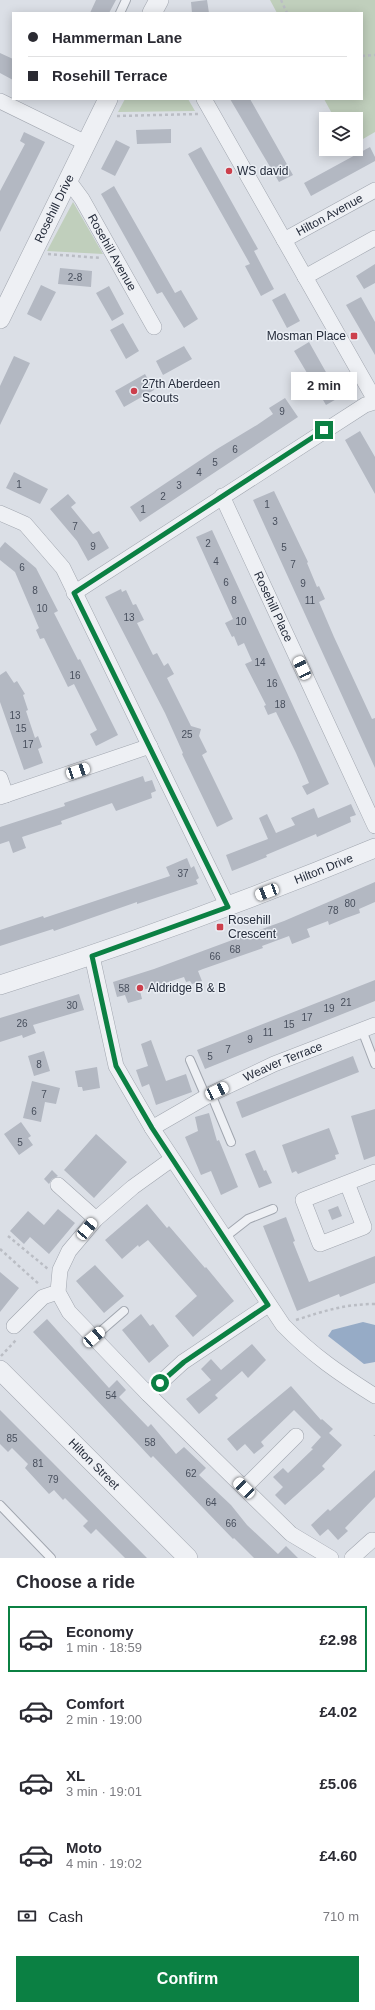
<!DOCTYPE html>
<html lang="en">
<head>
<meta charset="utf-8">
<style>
	:root { --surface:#fff; --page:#f2f2f3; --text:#2b2b33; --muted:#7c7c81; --line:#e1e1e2; --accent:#0b8043 }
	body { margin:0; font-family:Helvetica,sans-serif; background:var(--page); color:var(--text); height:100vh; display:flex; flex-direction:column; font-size:15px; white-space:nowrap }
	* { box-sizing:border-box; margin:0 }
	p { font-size:13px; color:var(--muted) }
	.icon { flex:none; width:22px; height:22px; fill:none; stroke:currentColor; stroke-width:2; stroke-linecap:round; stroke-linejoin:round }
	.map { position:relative; height:1558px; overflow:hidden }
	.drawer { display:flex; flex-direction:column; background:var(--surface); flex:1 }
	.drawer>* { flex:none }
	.hud { position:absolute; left:12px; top:12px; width:351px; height:88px; border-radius:0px; box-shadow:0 2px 10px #0003; display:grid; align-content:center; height:88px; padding:0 16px; background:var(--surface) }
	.buttons { position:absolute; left:319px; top:112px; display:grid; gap:8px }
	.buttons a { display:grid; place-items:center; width:44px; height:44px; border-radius:0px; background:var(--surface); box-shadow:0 2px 10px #0003; font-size:20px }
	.end { position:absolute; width:18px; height:18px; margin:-9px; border:5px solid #0b8043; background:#fff; box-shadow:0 0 0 2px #fff }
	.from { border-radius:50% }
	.bubble { position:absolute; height:28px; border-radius:0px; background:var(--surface); box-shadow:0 2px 10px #0003; font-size:13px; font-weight:700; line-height:28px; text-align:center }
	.car { position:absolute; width:12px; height:24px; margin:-12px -6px; border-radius:5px; box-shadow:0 0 3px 1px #0007; background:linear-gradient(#fff 24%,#345 0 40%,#fff 0 76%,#345 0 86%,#fff 0) }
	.hud b { display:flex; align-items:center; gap:14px; height:38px; font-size:15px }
	.hud b+b { border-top:1px solid var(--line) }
	.hud i { width:10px; height:10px; background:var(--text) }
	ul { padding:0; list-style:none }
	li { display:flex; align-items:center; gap:12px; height:66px; margin:0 8px 6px; padding:0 8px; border:2px solid transparent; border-radius:0px }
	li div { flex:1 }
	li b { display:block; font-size:15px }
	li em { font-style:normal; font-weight:700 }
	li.current { border-color:var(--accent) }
	li>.icon { width:36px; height:36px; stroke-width:1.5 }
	h2 { padding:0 16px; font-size:18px; line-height:48px }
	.pay { display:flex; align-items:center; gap:10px; height:44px; padding:0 16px; font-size:15px }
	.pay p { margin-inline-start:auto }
	.action { display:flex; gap:8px; margin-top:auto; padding:8px 16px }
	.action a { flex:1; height:46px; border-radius:0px; background:var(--accent); color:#fff; font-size:16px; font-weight:700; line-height:46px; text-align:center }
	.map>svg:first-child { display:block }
	.green { fill:#c0cfbc }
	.water { fill:#96abc6 }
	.building { fill:#b3b8c2 }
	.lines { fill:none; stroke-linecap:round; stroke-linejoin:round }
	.service-casing { stroke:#a1a6af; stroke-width:10 }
	.minor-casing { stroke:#a1a6af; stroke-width:16 }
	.tertiary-casing { stroke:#a1a6af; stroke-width:20 }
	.path { stroke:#babdc4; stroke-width:2.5; stroke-dasharray:3 3; stroke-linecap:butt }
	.service { stroke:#eef0f4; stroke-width:8 }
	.minor { stroke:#eef0f4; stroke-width:15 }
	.tertiary { stroke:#eef0f4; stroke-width:19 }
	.route { stroke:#0b8043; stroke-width:5 }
	.poi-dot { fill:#cc3f4c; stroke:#eaeef4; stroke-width:1.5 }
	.labels { text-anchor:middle; stroke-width:3; stroke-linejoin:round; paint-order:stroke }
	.number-label { font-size:10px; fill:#484f5d }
	.poi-label { font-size:12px; fill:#252c3b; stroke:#eaeef4; text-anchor:start }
	.street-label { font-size:12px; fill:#252c3b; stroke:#eaeef4 }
</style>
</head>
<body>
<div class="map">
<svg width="375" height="1558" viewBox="0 0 375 1558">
	<rect width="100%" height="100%" fill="#dbdfe6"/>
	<path class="green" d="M270 0H375V132L356 143V119H335L324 99H362V13H277Z
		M125 99H188L195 111 118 112Z
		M73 202 103 254 47 251Z"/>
	<path class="water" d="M363 1322 375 1325V1362L364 1364 328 1336 332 1330Z"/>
	<path class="building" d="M96 0H116L109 13H90Z
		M207 0 209 13H192L191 2Z
		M0 53 13 59V80L0 73Z
		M230 99H250L293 175 279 182Z
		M171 129V143L137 144 136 130Z
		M24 132 45 142 0 232V191L25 144 20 141Z
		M116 140 130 147 115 176 101 169Z
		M201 147 258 249 254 251 274 289 261 296 245 266 250 264 188 154Z
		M370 147 375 157V161L311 196 304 183Z
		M114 186 175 293 181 290 198 319 184 328 162 292 157 294 101 194Z
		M375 264V283L364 289 356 276Z
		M60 268 92 271 91 287 58 284Z
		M41 285 56 292 41 321 27 314Z
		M109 286 124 314 112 321 96 293Z
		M285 293 300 321 287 328 272 300Z
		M361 297 375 322V355L346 305Z
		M123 323 139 351 126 359 110 330Z
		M309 342 340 397 326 405 294 351Z
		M184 346 192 359 163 375 156 361Z
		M14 356 30 363 0 425V386Z
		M145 374 154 390 124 407 115 391Z
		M285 398 298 417 140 522 130 507 217 449 257 425 273 414 269 408Z
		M360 431 375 457V494L345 440Z
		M14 472 48 489 40 504 6 488Z
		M274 491 308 562 307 563 317 587 319 586 325 599 319 602 334 637 372 719 375 718V768L253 500Z
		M68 494 76 503 71 507 93 534 99 531 109 548 88 561 77 541 50 509Z
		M212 530 329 784 307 795 302 786 309 783 296 753 276 712 268 715 264 706 266 705 245 664 252 661 244 643 238 646 234 636 232 637 225 623 233 619 196 537Z
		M5 542 36 568 58 611 54 613 78 660 80 659 118 735 96 746 90 734 97 730 74 684 68 687 44 638 40 639 36 630 39 628 15 572 0 560V548Z
		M121 589 122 592 126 590 133 605 136 604 144 620 137 623 153 655 157 653 164 666 168 663 174 674 167 678 191 726 201 729 199 736 207 752 202 755 233 819 217 827 182 754 183 753 165 713 105 597Z
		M6 671 14 683 17 681 25 694 23 695 28 710 26 711 35 738 38 736 42 747 38 749 43 763 24 770 0 702V675Z
		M143 776 145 782 152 780 156 791 151 793 152 798 116 811 112 803 61 821 62 824 22 837 26 848 13 853 9 841 0 844V827L65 806 64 803Z
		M351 804 356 815 350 817 351 822 317 837 316 834 266 855 267 857 232 871 226 855 268 839 259 818 267 814 276 833 295 825 291 818 314 808 318 818Z
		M187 858 191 868 194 866 199 878 196 880 198 884 137 904V902L54 931 53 929 0 946V930L43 916 44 918 170 876 166 867Z
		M375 882V902L359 909 360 913 346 918 329 925 328 921 307 929 310 937 292 944 289 936 262 946 263 948 203 969 198 971 202 981 192 984 190 981 186 982 184 977 140 991 142 999 128 1003 125 995 117 997 113 982 154 969 284 921Z
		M375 980V1001L205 1069 197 1050Z
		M79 994 84 1010 33 1025 36 1033 23 1038 22 1035 0 1042V1018Z
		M151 1040 166 1081 186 1074 192 1092 156 1105 149 1084 142 1087 136 1070 148 1066 141 1044Z
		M44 1051 50 1071 34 1076 28 1056Z
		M353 1056 359 1072 242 1118 236 1102Z
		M97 1067 100 1088 83 1091 82 1087H78L75 1071Z
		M32 1081 60 1088 56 1104 45 1102 41 1122 23 1118Z
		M375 1109V1156L364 1160 351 1116Z
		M209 1113 217 1141 219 1140 238 1187 221 1195 211 1171 201 1175 185 1137 198 1131 195 1117Z
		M21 1122 31 1136 28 1138 33 1145 19 1155 4 1134Z
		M329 1128 339 1154 335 1155 336 1159 298 1174 296 1171 292 1173 282 1145Z
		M96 1134 127 1162 94 1198 64 1170Z
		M255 1150 264 1171 266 1170 272 1183 259 1188 245 1154Z
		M52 1170 58 1176 52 1179 49 1184 44 1179Z
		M147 1204 167 1228 169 1226 205 1268 206 1267 234 1301 193 1337 175 1316 197 1296 148 1240 139 1247 138 1245 122 1259 105 1240Z
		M338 1206 342 1216 332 1220 328 1210Z
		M58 1209 75 1223 49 1254 30 1237 24 1244 10 1231 28 1211 44 1225Z
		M286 1217 295 1241 293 1242 309 1282 375 1256V1283L340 1297 339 1294 297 1311 263 1226Z
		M95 1265 124 1296 104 1313 76 1281Z
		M0 1272 19 1288 0 1312Z
		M141 1314 150 1326 153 1324 169 1346 149 1363 122 1330Z
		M47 1319 109 1388 117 1380 126 1390 119 1397 148 1427 151 1424 176 1454 184 1447 206 1468 199 1475 231 1505 247 1525 278 1554 286 1546 298 1558H254L234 1538 233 1539 153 1456 151 1458 33 1332Z
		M252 1344 266 1360 248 1378 242 1371 215 1395 218 1398 199 1414 186 1399 211 1380 201 1369 211 1359 221 1370Z
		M291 1386 321 1420 322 1419 333 1429 329 1433 342 1445 322 1466 325 1469 285 1505 275 1495 283 1487 273 1477 283 1468 288 1473 313 1449 311 1448 321 1437 294 1410 261 1442 264 1446 254 1454 245 1444 237 1451 227 1439Z
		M0 1410 51 1461 147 1558H125L96 1529 91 1534 83 1526 88 1521 65 1498 63 1500 54 1490 49 1494 25 1468 28 1464 12 1448 8 1452 0 1444Z
		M375 1470V1497L345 1528 348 1531 338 1540 328 1529 320 1536 311 1525 328 1509 330 1511Z"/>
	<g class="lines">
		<g class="service-casing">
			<path id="service" d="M120 13 126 0
				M362 1030 375 1064
				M190 1060 206 1097
				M211 1094 231 1142
				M225 1237 248 1219 273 1209
				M94 1337 124 1311
				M0 1505 51 1558"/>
		</g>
		<g class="minor-casing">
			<g id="minor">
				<path d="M204 99 375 400"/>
				<path d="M0 101 86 143"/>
				<path id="s1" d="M68 180 82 199 154 327"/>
				<path id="s2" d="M284 240 375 190"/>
				<path d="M305 277 375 238"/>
				<path id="s3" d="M222 496 375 826"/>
				<path d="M0 513 25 524 63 568 228 907"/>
				<path d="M74 593 365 405 375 402"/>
				<path d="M0 778 6 795"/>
				<path d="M0 797 150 746"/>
				<path d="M92 956 116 1066 152 1128 283 1325C312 1355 340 1374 375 1396"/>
				<path id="s4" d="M152 1128 211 1094 274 1064 375 1025"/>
				<path d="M172 1159 133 1187 96 1219 69 1251 60 1270 58 1292 69 1312 148 1394 291 1534 331 1558"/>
				<path d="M347 1183 364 1227 320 1244 303 1200 375 1172"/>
				<path d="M58 1185 96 1219"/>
				<path d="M14 1326 43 1297 58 1292"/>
				<path d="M148 1394 183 1362 268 1305"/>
				<path d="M244 1488 296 1436"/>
				<path d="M352 1558 372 1540"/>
			</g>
		</g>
		<g class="tertiary-casing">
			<g id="tertiary">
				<path d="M152 13 159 0"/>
				<path id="s5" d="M0 319 108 99"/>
				<path id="s6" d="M0 985C127 945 252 899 375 848"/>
				<path id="s7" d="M0 1370 188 1558"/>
			</g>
		</g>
		<path class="path" d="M281 0 287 13
			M362 56 375 55
			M117 116 198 114
			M48 254 101 258
			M8 1236 48 1269
			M0 1249 40 1285
			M296 1320C324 1311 345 1304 375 1304
			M1 1356 17 1339
			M375 1435V1436"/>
		<use href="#service" class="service"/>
		<use href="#minor" class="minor"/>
		<use href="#tertiary" class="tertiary"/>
	</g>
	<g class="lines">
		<path class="route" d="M160 1383 184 1362 268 1305 152 1128 116 1066 92 956 228 907 74 593 324 430"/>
	</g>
	<g class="poi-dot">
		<circle cx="229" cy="171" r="4"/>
		<rect x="350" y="332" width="8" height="8" rx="2"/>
		<circle cx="134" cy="391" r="4"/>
		<rect x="216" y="923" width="8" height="8" rx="2"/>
		<circle cx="140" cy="988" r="4"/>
	</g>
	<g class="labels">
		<g class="number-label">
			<text x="75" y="281">2-8</text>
			<text x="282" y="415">9</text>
			<text x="235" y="453">6</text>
			<text x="215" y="466">5</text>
			<text x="199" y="476">4</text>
			<text x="19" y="488">1</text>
			<text x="179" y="489">3</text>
			<text x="163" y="500">2</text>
			<text x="267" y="508">1</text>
			<text x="143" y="513">1</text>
			<text x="275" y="525">3</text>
			<text x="75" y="530">7</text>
			<text x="208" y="547">2</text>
			<text x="93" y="550">9</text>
			<text x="284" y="551">5</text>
			<text x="216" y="565">4</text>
			<text x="293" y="568">7</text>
			<text x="22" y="571">6</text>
			<text x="226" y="586">6</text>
			<text x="303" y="587">9</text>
			<text x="35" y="594">8</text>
			<text x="234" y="604">8</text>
			<text x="310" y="604">11</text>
			<text x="42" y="612">10</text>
			<text x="129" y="621">13</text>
			<text x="241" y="625">10</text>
			<text x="260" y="666">14</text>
			<text x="75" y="679">16</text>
			<text x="272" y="687">16</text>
			<text x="280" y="708">18</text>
			<text x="15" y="719">13</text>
			<text x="21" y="732">15</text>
			<text x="187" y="738">25</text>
			<text x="28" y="748">17</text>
			<text x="183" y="877">37</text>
			<text x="350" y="907">80</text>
			<text x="333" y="914">78</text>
			<text x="235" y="953">68</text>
			<text x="215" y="960">66</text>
			<text x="124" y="992">58</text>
			<text x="346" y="1006">21</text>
			<text x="72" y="1009">30</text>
			<text x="329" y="1012">19</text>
			<text x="307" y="1021">17</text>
			<text x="22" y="1027">26</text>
			<text x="289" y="1028">15</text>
			<text x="268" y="1036">11</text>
			<text x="250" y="1043">9</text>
			<text x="228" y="1053">7</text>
			<text x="210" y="1060">5</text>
			<text x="39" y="1068">8</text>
			<text x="44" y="1098">7</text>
			<text x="34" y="1115">6</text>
			<text x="20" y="1146">5</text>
			<text x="111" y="1399">54</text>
			<text x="12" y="1442">85</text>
			<text x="150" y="1446">58</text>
			<text x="38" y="1467">81</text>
			<text x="191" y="1477">62</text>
			<text x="53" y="1483">79</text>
			<text x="211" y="1506">64</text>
			<text x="231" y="1527">66</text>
		</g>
		<g class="poi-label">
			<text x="237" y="175">WS david</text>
			<text x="346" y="340" text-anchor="end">Mosman Place</text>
			<text x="142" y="388">27th Aberdeen<tspan x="142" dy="14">Scouts</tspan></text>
			<text x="228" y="924">Rosehill<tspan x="228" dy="14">Crescent</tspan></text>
			<text x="148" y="992">Aldridge B &amp; B</text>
		</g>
		<g class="street-label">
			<text dy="4" stroke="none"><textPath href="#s5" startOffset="123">Rosehill Drive</textPath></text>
			<text dy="4" stroke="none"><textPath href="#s2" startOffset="52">Hilton Avenue</textPath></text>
			<text dy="4" stroke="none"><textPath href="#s1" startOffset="85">Rosehill Avenue</textPath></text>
			<text dy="4" stroke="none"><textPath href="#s3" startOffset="122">Rosehill Place</textPath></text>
			<text dy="4" stroke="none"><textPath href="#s6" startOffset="344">Hilton Drive</textPath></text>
			<text dy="4" stroke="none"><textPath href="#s4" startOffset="147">Weaver Terrace</textPath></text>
			<text dy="4" stroke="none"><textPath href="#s7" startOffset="133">Hilton Street</textPath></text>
		</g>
	</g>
</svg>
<div class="buttons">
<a><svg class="icon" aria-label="layers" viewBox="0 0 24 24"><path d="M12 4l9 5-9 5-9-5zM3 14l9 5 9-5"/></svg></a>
</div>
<i class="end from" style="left:160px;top:1383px"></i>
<i class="end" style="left:324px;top:430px"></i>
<div class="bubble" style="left:291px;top:372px;width:66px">2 min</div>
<i class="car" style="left:302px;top:668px;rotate:335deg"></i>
<i class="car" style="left:78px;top:771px;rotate:72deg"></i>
<i class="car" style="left:267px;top:892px;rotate:249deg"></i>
<i class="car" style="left:217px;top:1091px;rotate:65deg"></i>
<i class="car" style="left:87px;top:1229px;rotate:40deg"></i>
<i class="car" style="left:94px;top:1337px;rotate:49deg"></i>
<i class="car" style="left:244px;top:1488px;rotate:314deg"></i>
<div class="hud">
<b><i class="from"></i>Hammerman Lane</b>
<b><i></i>Rosehill Terrace</b>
</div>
</div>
<section class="drawer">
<h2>Choose a ride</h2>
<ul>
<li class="current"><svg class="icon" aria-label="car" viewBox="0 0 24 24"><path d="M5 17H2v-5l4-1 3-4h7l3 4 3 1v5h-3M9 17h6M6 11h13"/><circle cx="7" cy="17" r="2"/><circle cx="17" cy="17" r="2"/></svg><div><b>Economy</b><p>1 min · 18:59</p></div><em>£2.98</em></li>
<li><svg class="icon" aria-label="car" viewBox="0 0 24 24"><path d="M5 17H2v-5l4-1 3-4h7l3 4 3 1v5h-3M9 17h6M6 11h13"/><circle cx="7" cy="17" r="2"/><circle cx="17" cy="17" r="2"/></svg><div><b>Comfort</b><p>2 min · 19:00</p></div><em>£4.02</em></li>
<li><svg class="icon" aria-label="car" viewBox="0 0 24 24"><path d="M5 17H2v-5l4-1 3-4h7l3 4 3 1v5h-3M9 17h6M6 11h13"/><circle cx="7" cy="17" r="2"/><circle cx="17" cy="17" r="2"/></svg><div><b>XL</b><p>3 min · 19:01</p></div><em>£5.06</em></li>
<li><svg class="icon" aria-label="car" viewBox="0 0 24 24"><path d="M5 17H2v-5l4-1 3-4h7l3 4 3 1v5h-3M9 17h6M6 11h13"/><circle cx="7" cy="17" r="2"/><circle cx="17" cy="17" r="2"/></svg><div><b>Moto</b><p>4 min · 19:02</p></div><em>£4.60</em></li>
</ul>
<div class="pay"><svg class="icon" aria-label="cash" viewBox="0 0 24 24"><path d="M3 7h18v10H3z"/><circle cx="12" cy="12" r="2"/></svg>Cash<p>710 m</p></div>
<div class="action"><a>Confirm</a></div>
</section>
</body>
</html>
